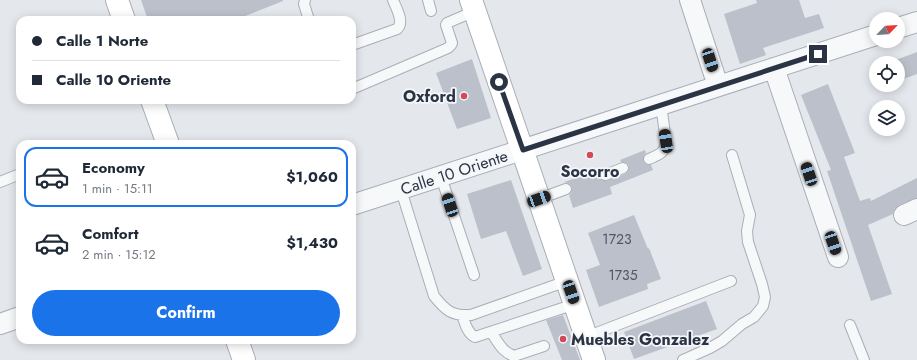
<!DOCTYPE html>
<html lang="en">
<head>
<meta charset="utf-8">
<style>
	:root { --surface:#fff; --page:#f6f6f7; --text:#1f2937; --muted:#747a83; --line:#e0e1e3; --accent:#1a73e8 }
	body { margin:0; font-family:Jost,sans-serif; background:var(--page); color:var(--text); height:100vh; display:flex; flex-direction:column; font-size:15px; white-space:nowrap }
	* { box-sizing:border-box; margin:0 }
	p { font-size:13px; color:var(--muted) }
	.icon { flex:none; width:22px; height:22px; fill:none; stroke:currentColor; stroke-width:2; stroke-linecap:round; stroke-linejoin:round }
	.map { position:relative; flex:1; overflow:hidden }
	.side { position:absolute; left:16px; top:140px; width:340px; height:204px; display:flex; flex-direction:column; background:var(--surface); border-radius:12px; box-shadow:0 2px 10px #0003 }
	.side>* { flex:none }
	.banner { position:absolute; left:16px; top:16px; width:340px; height:88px; border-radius:12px; box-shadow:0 2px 10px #0003; display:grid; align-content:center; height:88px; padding:0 16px; background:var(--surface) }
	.needle { width:26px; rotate:65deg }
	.fabs { position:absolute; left:869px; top:12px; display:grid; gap:8px }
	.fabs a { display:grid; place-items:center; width:36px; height:36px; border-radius:50%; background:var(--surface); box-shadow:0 2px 10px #0003; font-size:20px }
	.end { position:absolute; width:18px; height:18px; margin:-9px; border:5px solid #2b3445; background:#fff; box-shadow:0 0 0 2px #fff }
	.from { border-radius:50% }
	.car { position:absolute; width:12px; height:24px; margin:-12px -6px; border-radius:5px; box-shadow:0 0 3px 1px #0007; background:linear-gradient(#222 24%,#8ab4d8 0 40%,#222 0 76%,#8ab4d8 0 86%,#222 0) }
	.banner b { display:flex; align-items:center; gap:14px; height:38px; font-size:15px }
	.banner b+b { border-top:1px solid var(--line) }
	.banner i { width:10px; height:10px; background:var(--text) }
	ul { padding:7px 0 0; list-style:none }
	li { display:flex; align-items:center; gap:12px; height:60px; margin:0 8px 6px; padding:0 8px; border:2px solid transparent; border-radius:12px }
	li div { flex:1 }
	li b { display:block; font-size:15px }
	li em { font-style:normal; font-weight:700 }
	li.on { border-color:var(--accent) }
	li>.icon { width:36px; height:36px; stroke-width:1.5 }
	.action { display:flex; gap:8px; margin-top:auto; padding:8px 16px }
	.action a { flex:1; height:46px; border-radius:24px; background:var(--accent); color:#fff; font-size:16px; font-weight:700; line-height:46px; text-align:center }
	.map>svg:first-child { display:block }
	.building { fill:#bbc0ca }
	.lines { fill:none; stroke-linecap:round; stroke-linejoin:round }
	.lane-casing { stroke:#a9aeb7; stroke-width:12 }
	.street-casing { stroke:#a9aeb7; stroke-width:22 }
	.secondary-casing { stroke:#a9aeb7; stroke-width:24 }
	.lane { stroke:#f7f8fa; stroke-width:10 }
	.street { stroke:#f7f8fa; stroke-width:20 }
	.secondary { stroke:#fff; stroke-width:22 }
	.route { stroke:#2b3445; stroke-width:5 }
	.poi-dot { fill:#d1495b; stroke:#f4f6f9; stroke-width:1.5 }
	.labels { text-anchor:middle; stroke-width:3.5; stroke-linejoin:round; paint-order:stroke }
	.number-label { font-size:14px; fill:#4f5766 }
	.poi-label { font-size:16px; font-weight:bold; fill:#2b3445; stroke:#f4f6f9; text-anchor:end }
	.street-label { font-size:16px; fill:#2b3445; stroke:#f4f6f9 }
</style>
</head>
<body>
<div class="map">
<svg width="917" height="360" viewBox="0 0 917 360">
	<rect width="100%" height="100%" fill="#e4e7ec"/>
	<path class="building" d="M141 0H283V1L235 20H148Z
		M756 0H799L805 18 819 14 824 28 763 48 766 55 740 64 724 14 757 3Z
		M917 52V74L898 81V63H888Z
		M472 59 491 118 457 129 436 73Z
		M828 84 855 153 844 157 860 201 870 198 871 201 917 178V198L899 205 895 208 893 214 868 225 892 294 871 301 827 171 831 170 801 95Z
		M645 150 646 153 644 155 643 161 645 164 651 165 653 170 610 187 612 194 573 208 569 195 571 193 572 187 570 184 564 182 608 167 600 171 599 174V178L604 181 625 174 628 172 629 166 627 163 621 162 620 160Z
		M511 180 542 269 523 276 506 231 481 239 467 194Z
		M634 215 648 249 649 248 661 279 647 284 648 289 599 307 586 270 600 265 588 233Z
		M706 301 717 329 634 359 624 332Z
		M563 315 580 360H562L546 320Z"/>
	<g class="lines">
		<g class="lane-casing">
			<path id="lane" d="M305 0 304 4 309 20
				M428 0 431 11
				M352 45 397 29C405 22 396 8 393 0
				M352 89 448 48 451 45 452 43 446 25 447 23 475 11
				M649 159C658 155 666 153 666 141L661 105
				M605 175 623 168
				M441 177 474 275
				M0 182 20 174
				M401 190 434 296C446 311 452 316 471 315L567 281
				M539 199 566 189
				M462 315C465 323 467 333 475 337L575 304
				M850 325 864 360
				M491 332C498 342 502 352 514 356L544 346
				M586 337 731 281
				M683 360 710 348 722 341 742 324 754 317 763 306 765 297 762 284 748 242 747 231 750 215 732 155"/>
		</g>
		<g class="street-casing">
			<path id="street" d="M690 0 718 86
				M898 28 917 22
				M774 68 838 257
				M352 205 876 35
				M904 215 917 209
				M0 324 20 317"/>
		</g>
		<g class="secondary-casing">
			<path id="secondary" d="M117 0 124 20
				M471 0 594 360
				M152 100 168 144
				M237 340 244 360"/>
		</g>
		<use href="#lane" class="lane"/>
		<use href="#street" class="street"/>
		<use href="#secondary" class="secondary"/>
	</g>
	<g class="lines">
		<path class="route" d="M499 82 523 150 818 54"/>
	</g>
	<g class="poi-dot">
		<circle cx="464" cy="96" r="4"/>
		<circle cx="590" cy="155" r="4"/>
		<circle cx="563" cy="339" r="4"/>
	</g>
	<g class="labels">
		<g class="number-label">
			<text x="617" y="244">1723</text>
			<text x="623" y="280">1735</text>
		</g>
		<g class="poi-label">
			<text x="456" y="102">Oxford</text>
			<text x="590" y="177" text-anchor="middle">Socorro</text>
			<text x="571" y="345" text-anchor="start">Muebles Gonzalez</text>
		</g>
		<g class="street-label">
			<text transform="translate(454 172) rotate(-18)" y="6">Calle 10 Oriente</text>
		</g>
	</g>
</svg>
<div class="fabs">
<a><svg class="needle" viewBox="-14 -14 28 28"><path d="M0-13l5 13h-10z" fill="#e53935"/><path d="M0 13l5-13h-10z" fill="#747a83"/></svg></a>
<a><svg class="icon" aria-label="locate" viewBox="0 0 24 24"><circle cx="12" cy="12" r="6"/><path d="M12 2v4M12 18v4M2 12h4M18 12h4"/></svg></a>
<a><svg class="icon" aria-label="layers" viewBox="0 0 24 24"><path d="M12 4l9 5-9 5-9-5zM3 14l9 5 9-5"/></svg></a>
</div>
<i class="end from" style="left:499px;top:82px"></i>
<i class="end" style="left:818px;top:54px"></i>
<i class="car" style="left:710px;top:60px;rotate:162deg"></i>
<i class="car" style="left:666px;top:141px;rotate:351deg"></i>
<i class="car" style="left:809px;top:174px;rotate:341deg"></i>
<i class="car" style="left:539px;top:199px;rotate:70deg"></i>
<i class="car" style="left:450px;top:205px;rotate:342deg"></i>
<i class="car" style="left:833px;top:243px;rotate:161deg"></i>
<i class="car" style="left:571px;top:292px;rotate:161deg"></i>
<div class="banner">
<b><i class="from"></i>Calle 1 Norte</b>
<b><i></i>Calle 10 Oriente</b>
</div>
<section class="side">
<ul>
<li class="on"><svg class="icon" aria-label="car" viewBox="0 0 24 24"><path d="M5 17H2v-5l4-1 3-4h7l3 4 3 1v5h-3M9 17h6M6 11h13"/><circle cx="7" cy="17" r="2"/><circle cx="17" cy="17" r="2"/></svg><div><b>Economy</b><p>1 min · 15:11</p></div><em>$1,060</em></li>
<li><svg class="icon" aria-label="car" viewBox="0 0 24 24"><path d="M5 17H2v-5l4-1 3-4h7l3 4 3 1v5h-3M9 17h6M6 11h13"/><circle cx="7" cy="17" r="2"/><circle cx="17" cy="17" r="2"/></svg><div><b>Comfort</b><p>2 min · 15:12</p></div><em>$1,430</em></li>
</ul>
<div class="action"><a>Confirm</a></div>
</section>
</div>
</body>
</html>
